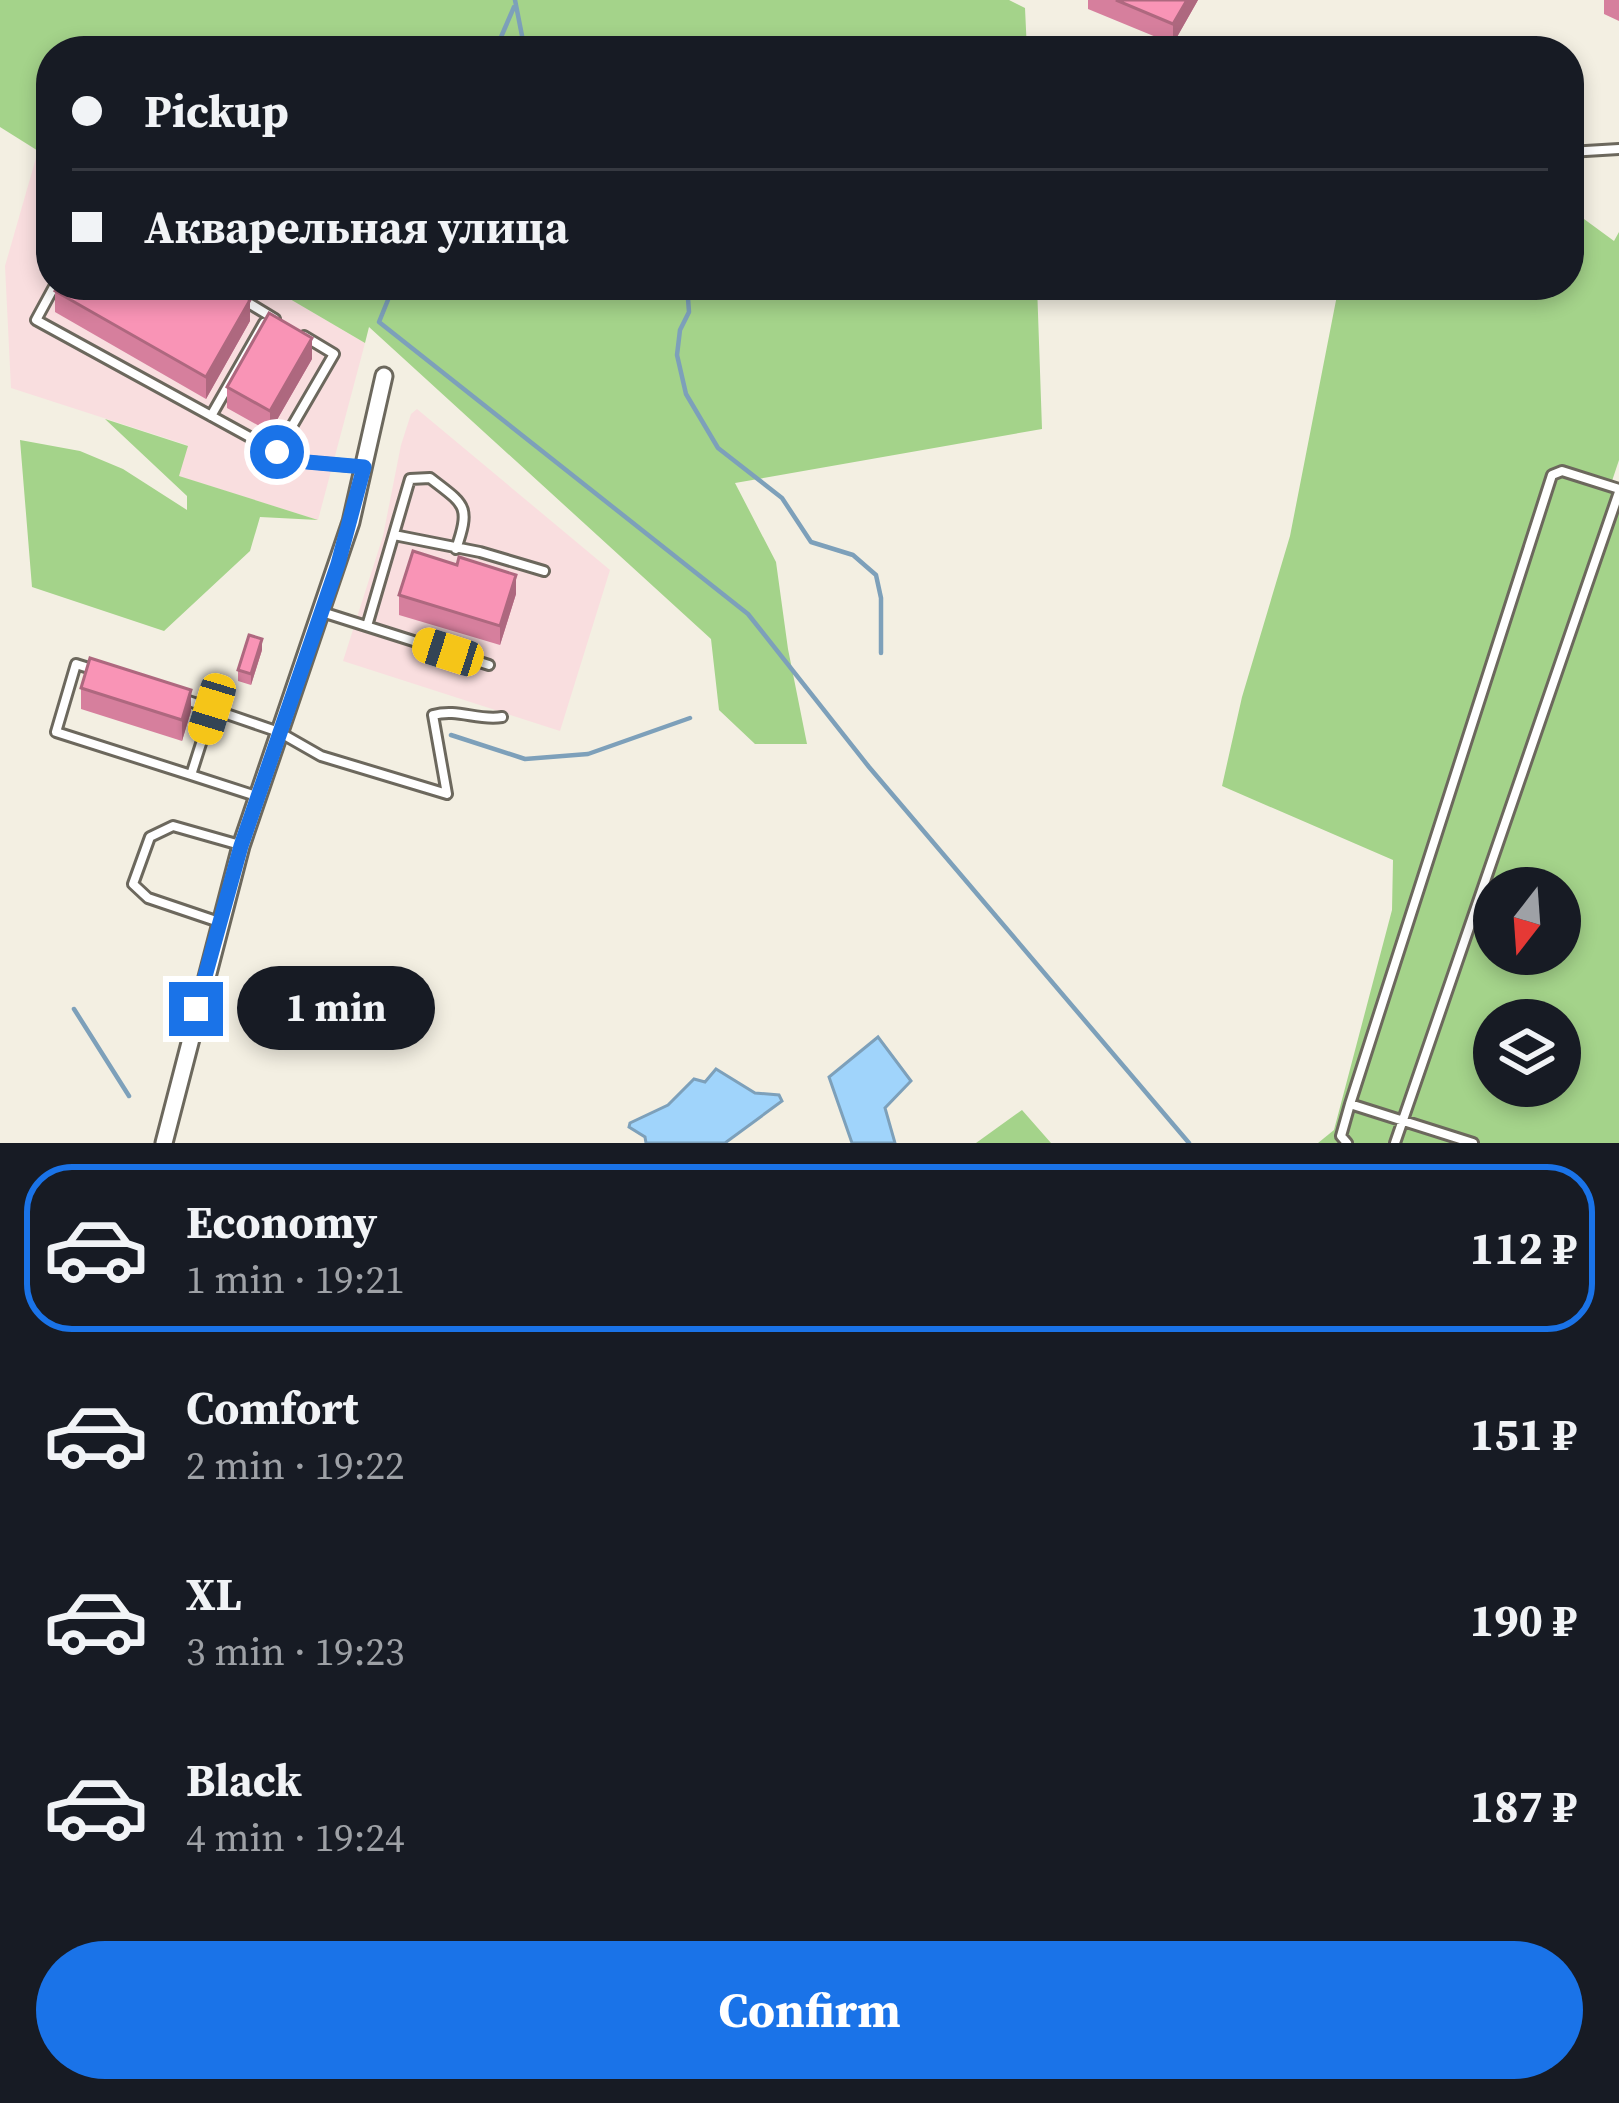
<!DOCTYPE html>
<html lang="en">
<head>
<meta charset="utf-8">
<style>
	:root { --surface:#171b24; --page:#20242c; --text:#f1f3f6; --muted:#9ea1a6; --line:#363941; --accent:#1a73e8 }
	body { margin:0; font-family:"Source Serif 4",serif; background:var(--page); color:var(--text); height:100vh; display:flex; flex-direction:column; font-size:45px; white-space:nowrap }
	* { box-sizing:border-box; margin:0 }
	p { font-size:39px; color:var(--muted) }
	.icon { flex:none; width:66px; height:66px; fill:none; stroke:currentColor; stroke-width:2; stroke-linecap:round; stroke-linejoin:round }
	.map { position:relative; height:1143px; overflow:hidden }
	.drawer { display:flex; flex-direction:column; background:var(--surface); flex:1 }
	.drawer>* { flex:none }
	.banner { position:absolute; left:36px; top:36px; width:1548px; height:264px; border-radius:48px; box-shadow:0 6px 18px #0003; display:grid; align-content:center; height:264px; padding:0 36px; background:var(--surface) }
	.needle { width:78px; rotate:197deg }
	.fabs { position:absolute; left:1473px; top:867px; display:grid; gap:24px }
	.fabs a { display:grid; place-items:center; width:108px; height:108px; border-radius:50%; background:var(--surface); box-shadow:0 6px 18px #0003; font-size:60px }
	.end { position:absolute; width:54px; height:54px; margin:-27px; border:15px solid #1a73e8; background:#fff; box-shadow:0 0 0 6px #fff }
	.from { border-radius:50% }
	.bubble { position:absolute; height:84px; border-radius:42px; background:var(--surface); box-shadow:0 6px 18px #0003; font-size:39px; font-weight:700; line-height:84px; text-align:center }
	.car { position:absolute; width:36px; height:72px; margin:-36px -18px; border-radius:15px; box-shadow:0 0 9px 3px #0007; background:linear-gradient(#f5c518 24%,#345 0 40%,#f5c518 0 76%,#345 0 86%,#f5c518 0) }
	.banner b { display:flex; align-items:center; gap:42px; height:114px; font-size:45px }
	.banner b+b { border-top:3px solid var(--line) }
	.banner i { width:30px; height:30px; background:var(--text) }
	ul { padding:21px 0 0; list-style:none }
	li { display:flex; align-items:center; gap:36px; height:168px; margin:0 24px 18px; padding:0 12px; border:6px solid transparent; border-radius:48px }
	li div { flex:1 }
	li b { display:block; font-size:45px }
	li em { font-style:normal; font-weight:700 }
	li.current { border-color:var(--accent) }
	li>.icon { width:108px; height:108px; stroke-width:1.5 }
	.button { display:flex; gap:24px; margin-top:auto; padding:24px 36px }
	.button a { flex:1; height:138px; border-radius:72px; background:var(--accent); color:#fff; font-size:48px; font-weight:700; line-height:138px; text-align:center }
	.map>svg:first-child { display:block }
	.industrial { fill:#f9dedf }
	.green { fill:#a4d38a; fill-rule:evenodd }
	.water { fill:#a0d4fb; stroke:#7da0ba; stroke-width:3 }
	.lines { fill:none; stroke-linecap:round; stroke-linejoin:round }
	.stream { stroke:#7da0ba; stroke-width:4.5 }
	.service-casing { stroke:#6c685d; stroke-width:14 }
	.minor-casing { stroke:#6c685d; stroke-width:21 }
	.service { stroke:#fff; stroke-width:8 }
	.minor { stroke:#fff; stroke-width:15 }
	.wall { fill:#d67f9d }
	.shaded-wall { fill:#ae687f }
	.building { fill:#f994b6; stroke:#ae687f; stroke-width:3 }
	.route { stroke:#1a73e8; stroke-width:15 }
</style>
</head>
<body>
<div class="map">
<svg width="1619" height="1143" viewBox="0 0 1619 1143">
	<rect width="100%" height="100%" fill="#f3efe2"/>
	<path class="industrial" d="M38 151 51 159V285H266L365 343 318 520 178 476 187 445 11 388 5 266Z
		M417 409 610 570 560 731 343 661 383 536 401 445 411 414Z"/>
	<path class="green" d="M0 0H1009L1025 8 1027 51H51V159L0 127Z
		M1569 208 1614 241 1619 232V460L1609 490 1619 494V1143H1318L1334 1130 1392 910 1393 860 1222 786 1242 697 1290 536 1339 285H1569ZM1494 888H1560V954H1494ZM1494 1020H1560V1086H1494Z
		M266 285H1037L1042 429 735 483 776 562 788 649 807 744H755L719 710 711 639 369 327 365 343Z
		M105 419 188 446 179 476 318 520 260 517 250 551 164 631 32 587 20 440 80 451 123 469 187 510V496Z
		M1022 1110 1051 1143H976Z"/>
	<path class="water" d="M878 1037 911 1081 885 1108 895 1143H852L829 1077Z
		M716 1069 755 1093 779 1095 782 1101 725 1143H646L645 1137 629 1127 630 1123 668 1105 694 1079 705 1082Z"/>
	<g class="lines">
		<path class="stream" d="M515 0 525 51
			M495 51 514 7
			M394 285 379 322 748 614 869 767 1189 1143
			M687 285 689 312 680 330 677 355 686 394 718 448 782 498 811 542 853 555 876 575 881 598V653
			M451 735 525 759 588 754 690 718
			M74 1009 129 1096"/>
		<g class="service-casing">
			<path id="service" d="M1569 152 1619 149
				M55 285 36 320 277 452 307 462 363 467
				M242 299 275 319
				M211 416 264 323
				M277 452 334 354 304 336
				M394 535 480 552 544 571
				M322 612 489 665
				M367 626 410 479 430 478C465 505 471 505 456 549
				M95 670 76 664 56 732 191 775
				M183 699 212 709
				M256 796 191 775 212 709 279 732 321 756 447 794 433 715C458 708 477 721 502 717
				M219 922 148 898 133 884 150 837 173 826 240 845
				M1350 1104 1473 1143
				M1347 1143 1341 1136 1350 1104 1552 475 1562 471 1619 489
				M1395 1143 1619 492"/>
		</g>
		<g class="minor-casing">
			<path id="minor" d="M164 1143 241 846 351 522 384 376"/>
		</g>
		<use href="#service" class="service"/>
		<use href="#minor" class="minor"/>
	</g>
	<path class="wall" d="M1088 0H1198L1173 44 1088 9Z
		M1604 0H1619V21L1604 14Z
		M55 291 250 321 206 399 55 312Z
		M312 359 270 432 227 408V387Z
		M516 594 500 645 399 615V595Z
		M262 650 251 685 238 681V670Z
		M81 688 191 711 182 741 81 709Z"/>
	<path class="shaded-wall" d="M1187 0H1198L1173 44V24Z
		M250 300V321L206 399V377Z
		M312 338V359L270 432V411Z
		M516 575V594L500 645V626Z
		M262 639V650L251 685V674Z
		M191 690V711L182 741V720Z"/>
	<path class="building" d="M1116 0H1187L1173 24Z
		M58 285H224L250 300 206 377 55 291Z
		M269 313 312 338 270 411 227 387Z
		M413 551 457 565 459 557 516 575 500 626 399 595Z
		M249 635 262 639 251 674 238 670Z
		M90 658 191 690 182 720 81 688Z"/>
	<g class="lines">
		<path class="route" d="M196 1009 241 846 338 564 364 467 307 462 277 452"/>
	</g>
</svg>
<div class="fabs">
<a><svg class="needle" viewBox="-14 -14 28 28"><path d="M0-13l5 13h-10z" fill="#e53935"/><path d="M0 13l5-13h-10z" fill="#9ea1a6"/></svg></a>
<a><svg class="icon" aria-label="layers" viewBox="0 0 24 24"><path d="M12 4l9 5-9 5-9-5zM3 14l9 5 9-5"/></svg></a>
</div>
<i class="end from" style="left:277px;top:452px"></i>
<i class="end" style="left:196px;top:1009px"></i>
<div class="bubble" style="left:237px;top:966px;width:198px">1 min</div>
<i class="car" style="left:448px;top:652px;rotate:288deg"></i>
<i class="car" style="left:212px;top:709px;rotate:197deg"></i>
<div class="banner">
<b><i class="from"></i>Pickup</b>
<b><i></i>Акварельная улица</b>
</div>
</div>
<section class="drawer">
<ul>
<li class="current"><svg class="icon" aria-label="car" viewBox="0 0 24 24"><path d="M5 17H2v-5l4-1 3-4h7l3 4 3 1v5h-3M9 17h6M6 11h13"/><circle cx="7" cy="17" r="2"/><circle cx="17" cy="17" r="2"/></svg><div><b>Economy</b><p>1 min · 19:21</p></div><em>112 ₽</em></li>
<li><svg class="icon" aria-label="car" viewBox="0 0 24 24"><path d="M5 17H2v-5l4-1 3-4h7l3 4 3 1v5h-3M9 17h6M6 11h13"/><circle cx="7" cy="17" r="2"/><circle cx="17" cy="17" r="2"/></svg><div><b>Comfort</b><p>2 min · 19:22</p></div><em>151 ₽</em></li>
<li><svg class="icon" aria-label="car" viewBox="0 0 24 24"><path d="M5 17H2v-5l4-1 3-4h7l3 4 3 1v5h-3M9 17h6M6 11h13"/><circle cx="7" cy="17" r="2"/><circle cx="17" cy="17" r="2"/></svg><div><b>XL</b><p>3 min · 19:23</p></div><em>190 ₽</em></li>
<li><svg class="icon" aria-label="car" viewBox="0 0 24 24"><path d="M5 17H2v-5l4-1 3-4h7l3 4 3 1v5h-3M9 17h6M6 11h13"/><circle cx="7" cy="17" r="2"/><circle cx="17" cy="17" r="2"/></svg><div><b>Black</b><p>4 min · 19:24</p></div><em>187 ₽</em></li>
</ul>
<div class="button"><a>Confirm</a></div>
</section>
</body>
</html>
